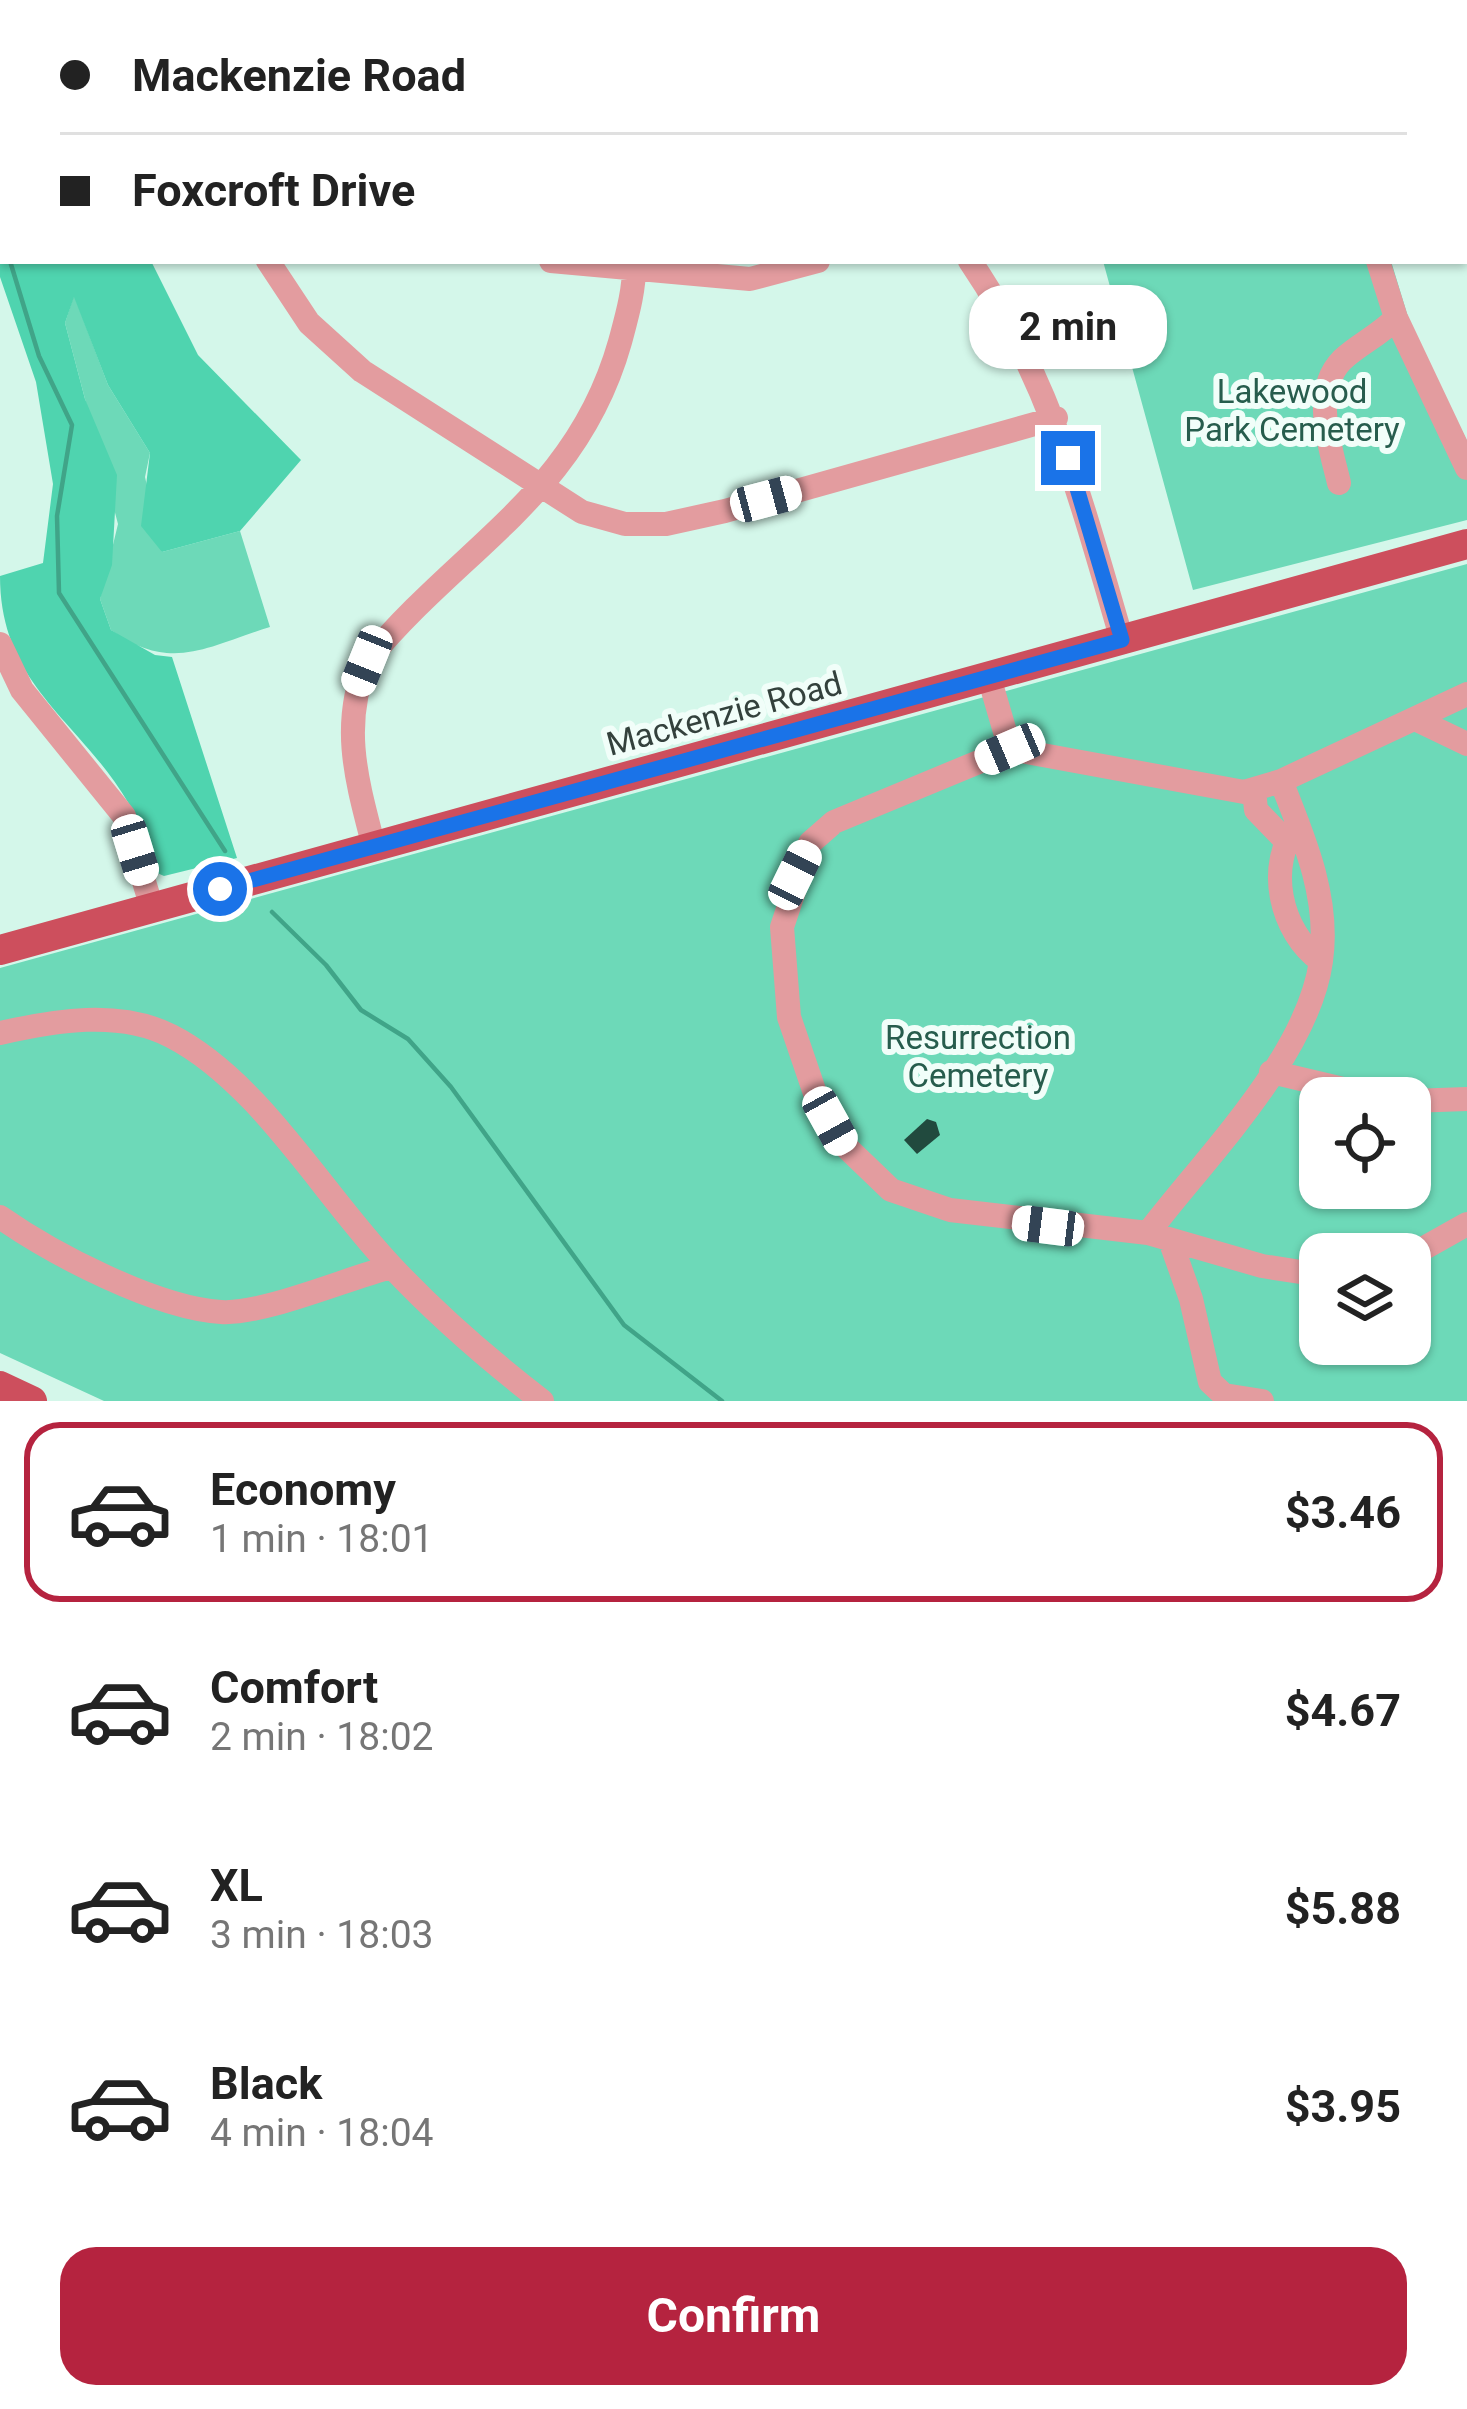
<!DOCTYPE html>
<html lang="en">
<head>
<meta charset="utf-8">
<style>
	:root { --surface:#fff; --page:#f2f2f2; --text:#222; --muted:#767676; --line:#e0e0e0; --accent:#b5233f }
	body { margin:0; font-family:Roboto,sans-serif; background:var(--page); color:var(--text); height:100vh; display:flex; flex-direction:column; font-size:45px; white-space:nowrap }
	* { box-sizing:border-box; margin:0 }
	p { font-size:39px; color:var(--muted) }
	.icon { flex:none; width:66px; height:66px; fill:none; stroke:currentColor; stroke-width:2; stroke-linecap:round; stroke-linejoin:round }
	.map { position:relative; height:1401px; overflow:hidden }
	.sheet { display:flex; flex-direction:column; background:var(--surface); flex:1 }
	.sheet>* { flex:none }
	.top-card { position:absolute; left:0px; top:0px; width:1467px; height:264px; box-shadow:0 3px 9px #0004; display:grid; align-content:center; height:264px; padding:0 60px; background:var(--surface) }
	.tools { position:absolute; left:1299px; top:1077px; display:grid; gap:24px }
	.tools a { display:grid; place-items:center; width:132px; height:132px; border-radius:24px; background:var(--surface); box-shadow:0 3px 9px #0004; font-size:60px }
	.end { position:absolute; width:54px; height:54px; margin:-27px; border:15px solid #1a73e8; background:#fff; box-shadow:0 0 0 6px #fff }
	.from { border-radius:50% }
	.bubble { position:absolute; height:84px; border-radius:36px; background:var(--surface); box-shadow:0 3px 9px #0004; font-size:39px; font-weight:700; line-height:84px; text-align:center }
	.car { position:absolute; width:36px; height:72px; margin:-36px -18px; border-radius:15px; box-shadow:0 0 9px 3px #0007; background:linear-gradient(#fff 24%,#345 0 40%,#fff 0 76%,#345 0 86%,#fff 0) }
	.top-card b { display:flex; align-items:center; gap:42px; height:114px; font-size:45px }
	.top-card b+b { border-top:3px solid var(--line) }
	.top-card i { width:30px; height:30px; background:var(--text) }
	ul { padding:21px 0 0; list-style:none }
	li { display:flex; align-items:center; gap:36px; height:180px; margin:0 24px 18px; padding:0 36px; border:6px solid transparent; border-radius:36px }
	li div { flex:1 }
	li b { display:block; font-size:45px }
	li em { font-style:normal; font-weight:700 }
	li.current { border-color:var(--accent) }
	li>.icon { width:108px; height:108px; stroke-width:1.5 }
	.action { display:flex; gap:24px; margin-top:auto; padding:24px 60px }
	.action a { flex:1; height:138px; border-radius:36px; background:var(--accent); color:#fff; font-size:48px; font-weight:700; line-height:138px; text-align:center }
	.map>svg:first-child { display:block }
	.green { fill:#6dd9b8; fill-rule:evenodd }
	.forest { fill:#4fd4af }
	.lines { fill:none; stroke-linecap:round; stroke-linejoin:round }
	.stream { stroke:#40a488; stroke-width:4.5 }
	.building { fill:#214a3e }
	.minor { stroke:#e39c9f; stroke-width:24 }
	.major { stroke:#cd4f5d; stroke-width:30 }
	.route { stroke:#1a73e8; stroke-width:15 }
	.labels { text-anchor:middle; stroke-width:12; stroke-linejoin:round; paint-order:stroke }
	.park-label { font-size:33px; fill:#275d4d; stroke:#f1fef9 }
	.street-label { font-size:33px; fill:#33413c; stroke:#f1fef9 }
</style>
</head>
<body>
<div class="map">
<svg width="1467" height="1401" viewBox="0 0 1467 1401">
	<rect width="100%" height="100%" fill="#d4f7ea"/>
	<path class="green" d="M1103 261H1391L1412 330 1467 441V520L1193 590Z
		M74 295 108 385 150 453 145 477 162 552 240 531 270 627C206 647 171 673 111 630L100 599 118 524 65 323Z
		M1467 564V1401H104L0 1353V968ZM1320 1098H1410V1188H1320ZM1320 1254H1410V1344H1320Z"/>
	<path class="forest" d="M0 0H132L3 3V261H151L198 355 301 460 240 531 162 552 141 526 150 453 108 385 74 297 65 323 85 399 117 475 112 565 100 599 111 630 155 655 172 657 237 858 164 876C139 868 141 824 129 804 80 720 0 686 0 576L43 563 53 484 36 382 0 277Z"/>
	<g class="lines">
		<path class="stream" d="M10 0 11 3
			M0 149 3 140
			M0 208 3 226
			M10 261 39 356 72 425 57 516 59 593 225 851
			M272 912 326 965 361 1010 408 1039 451 1087 624 1325 722 1401"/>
	</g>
	<path class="building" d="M927 1119 936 1122 940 1135 917 1154 904 1140Z"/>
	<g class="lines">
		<path class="minor" d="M753 0 754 3
			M1324 0 1325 3
			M1423 0 1424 3
			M244 3V0
			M426 3 427 0
			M628 3 629 0
			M1464 150 1467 161
			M268 261 309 323 362 371 582 512 625 524H666L725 511 1056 418
			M551 261 750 279 818 261
			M970 261C1051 380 1082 504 1122 640
			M1378 261 1396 318 1467 468
			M1339 483C1330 445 1311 392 1342 360 1359 344 1380 335 1396 318
			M0 644 22 690 124 816 152 908
			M989 677 1010 749
			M1415 719 1467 744
			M1254 790 1256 810 1285 840
			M1298 824C1265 864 1280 932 1321 961
			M374 847C357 781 340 726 367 661 460 547 577 495 620 342 627 316 635 289 634 261
			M0 1033C54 1021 119 1009 171 1036 259 1081 324 1196 392 1267 438 1316 489 1360 542 1401
			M1271 1072 1381 1098
			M1410 1101 1467 1099
			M0 1217C53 1254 156 1308 221 1312 262 1315 348 1278 391 1267
			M1148 1233C1205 1158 1308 1056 1321 961 1330 899 1304 838 1281 781
			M1170 1240 1191 1299 1210 1382 1224 1395 1262 1401
			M1410 1256 1467 1224
			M1320 1275 1262 1266 1148 1233 950 1210 891 1190 842 1143 817 1099 789 1017 782 927 810 843 834 822 1010 749 1244 792 1281 781 1467 694"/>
		<path class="major" d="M0 950 1467 544
			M0 1386 32 1401"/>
	</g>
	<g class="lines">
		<path class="route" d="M220 889 1122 640 1068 458"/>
	</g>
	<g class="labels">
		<g class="park-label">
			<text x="1292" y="403">Lakewood<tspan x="1292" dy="38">Park Cemetery</tspan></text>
			<text x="978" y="1049">Resurrection<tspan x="978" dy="38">Cemetery</tspan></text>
		</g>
		<g class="street-label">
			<text transform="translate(724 713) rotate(-15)" y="12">Mackenzie Road</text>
		</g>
	</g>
</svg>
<div class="tools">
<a><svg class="icon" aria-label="locate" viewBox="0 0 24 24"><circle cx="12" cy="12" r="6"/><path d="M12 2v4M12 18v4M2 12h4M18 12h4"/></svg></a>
<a><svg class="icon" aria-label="layers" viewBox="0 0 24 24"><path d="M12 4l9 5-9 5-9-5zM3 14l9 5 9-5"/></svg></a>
</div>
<i class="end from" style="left:220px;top:889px"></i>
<i class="end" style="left:1068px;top:458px"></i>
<div class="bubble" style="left:969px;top:285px;width:198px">2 min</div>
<i class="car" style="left:766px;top:499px;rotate:75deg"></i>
<i class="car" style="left:367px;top:661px;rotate:202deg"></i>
<i class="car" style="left:1010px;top:749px;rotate:247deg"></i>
<i class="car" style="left:135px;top:850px;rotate:163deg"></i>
<i class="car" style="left:795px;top:875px;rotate:26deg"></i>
<i class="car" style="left:830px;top:1121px;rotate:151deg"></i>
<i class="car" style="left:1048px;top:1226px;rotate:277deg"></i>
<div class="top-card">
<b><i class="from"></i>Mackenzie Road</b>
<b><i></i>Foxcroft Drive</b>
</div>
</div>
<section class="sheet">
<ul>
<li class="current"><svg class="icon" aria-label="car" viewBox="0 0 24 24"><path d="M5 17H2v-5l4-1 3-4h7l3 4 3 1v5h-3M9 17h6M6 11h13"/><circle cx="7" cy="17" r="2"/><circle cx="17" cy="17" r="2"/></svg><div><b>Economy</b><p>1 min · 18:01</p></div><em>$3.46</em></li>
<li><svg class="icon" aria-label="car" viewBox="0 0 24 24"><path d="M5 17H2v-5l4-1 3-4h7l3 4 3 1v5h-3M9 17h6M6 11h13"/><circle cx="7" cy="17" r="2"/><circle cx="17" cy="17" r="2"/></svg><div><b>Comfort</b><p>2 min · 18:02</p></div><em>$4.67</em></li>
<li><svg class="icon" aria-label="car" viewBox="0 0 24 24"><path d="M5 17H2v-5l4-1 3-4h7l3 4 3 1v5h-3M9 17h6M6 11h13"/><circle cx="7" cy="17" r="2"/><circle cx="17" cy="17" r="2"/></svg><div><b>XL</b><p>3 min · 18:03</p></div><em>$5.88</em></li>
<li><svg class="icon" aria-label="car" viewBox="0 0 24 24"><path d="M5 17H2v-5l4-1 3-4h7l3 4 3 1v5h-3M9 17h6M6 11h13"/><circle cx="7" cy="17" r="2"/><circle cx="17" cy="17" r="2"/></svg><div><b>Black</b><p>4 min · 18:04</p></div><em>$3.95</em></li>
</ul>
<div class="action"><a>Confirm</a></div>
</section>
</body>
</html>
